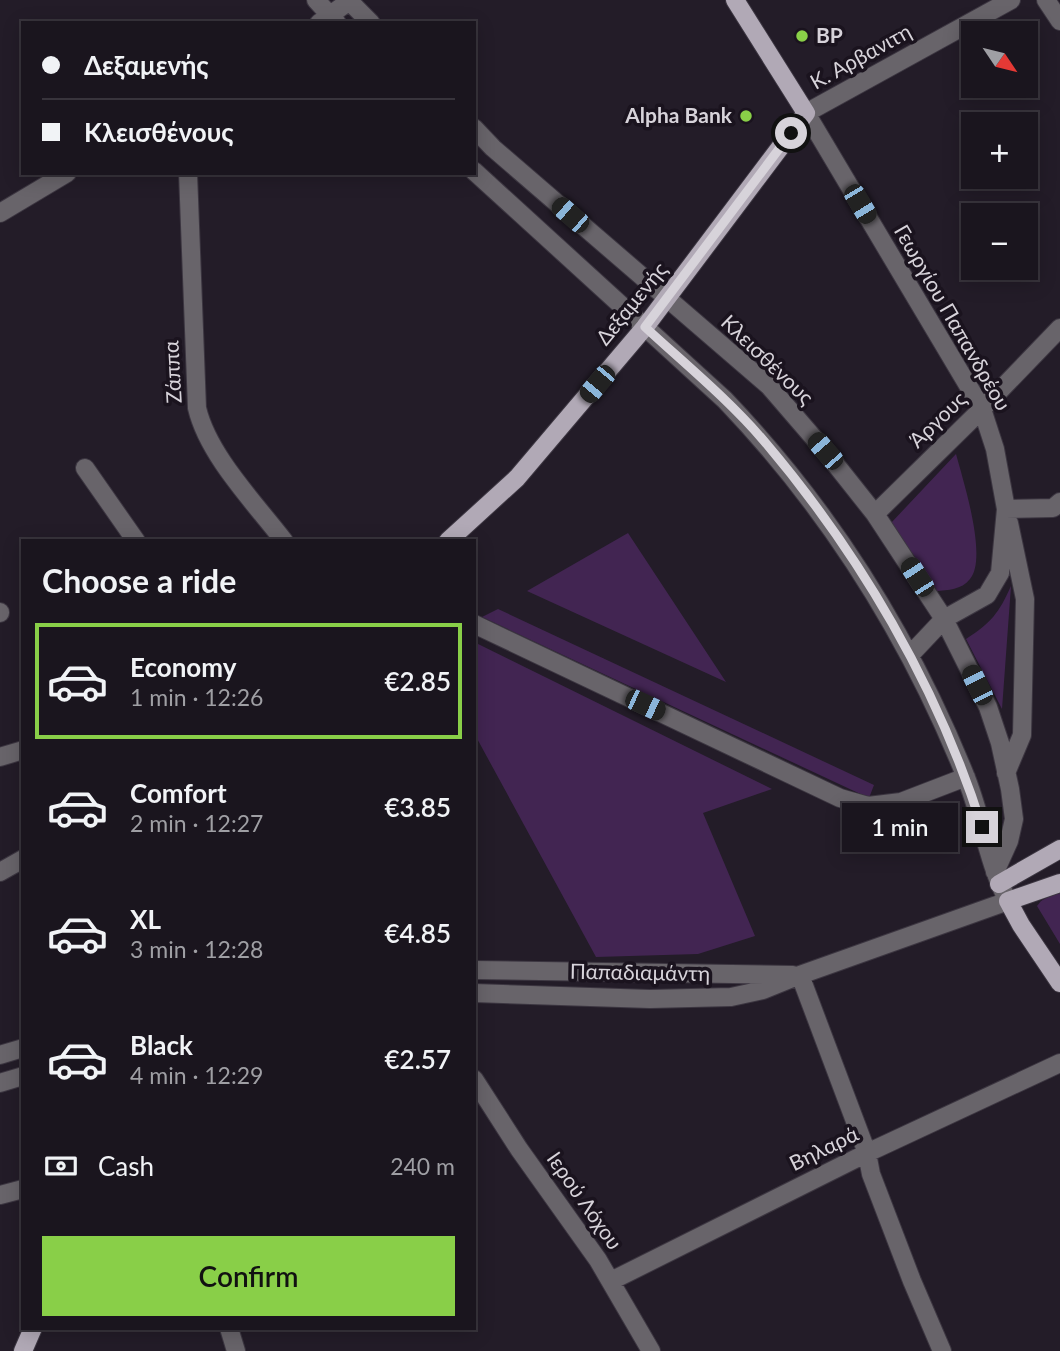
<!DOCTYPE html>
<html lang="en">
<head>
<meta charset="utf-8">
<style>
	:root { --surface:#1a151e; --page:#27222b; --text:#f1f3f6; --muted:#9f9fa4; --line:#38343c; --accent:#89cf48 }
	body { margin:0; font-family:Lato,sans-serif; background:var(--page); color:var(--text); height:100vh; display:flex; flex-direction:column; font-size:26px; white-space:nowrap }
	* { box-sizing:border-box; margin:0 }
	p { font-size:23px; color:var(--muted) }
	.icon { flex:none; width:38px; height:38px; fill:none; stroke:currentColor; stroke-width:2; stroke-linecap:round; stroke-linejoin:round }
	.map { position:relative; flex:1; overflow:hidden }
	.side { position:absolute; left:21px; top:539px; width:455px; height:791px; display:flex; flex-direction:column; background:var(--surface); border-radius:0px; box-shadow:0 4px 18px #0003,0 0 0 2px var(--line) }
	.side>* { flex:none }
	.hud { position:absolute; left:21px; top:21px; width:455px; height:154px; border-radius:0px; box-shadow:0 4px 18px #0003,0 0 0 2px var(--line); display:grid; align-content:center; height:154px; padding:0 21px; background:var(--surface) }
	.needle { width:46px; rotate:125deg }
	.controls { position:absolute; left:961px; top:21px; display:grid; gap:14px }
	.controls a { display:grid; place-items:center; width:77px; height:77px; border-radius:0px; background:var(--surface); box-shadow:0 4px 18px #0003,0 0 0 2px var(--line); font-size:35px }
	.end { position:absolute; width:32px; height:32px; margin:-16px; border:9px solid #d7d3da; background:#111; box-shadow:0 0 0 4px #111 }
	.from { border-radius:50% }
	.bubble { position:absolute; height:49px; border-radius:0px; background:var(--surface); box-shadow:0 4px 18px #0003,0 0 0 2px var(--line); font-size:23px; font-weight:600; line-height:49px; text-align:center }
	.car { position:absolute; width:21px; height:42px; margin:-21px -10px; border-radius:9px; box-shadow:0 0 5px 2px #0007; background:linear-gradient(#222 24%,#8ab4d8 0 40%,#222 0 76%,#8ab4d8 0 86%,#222 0) }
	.hud b { display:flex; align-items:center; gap:24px; height:66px; font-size:26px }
	.hud b+b { border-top:2px solid var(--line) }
	.hud i { width:18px; height:18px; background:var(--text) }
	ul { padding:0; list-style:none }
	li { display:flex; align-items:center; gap:21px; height:116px; margin:0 14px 10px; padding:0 7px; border:4px solid transparent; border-radius:0px }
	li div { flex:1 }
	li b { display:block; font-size:26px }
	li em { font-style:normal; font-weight:600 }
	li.current { border-color:var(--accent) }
	li>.icon { width:63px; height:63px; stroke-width:1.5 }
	h2 { padding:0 21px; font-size:32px; line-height:84px }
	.pay { display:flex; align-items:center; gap:18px; height:77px; padding:0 21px; font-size:26px }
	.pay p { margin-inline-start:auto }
	.button { display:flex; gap:14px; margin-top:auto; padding:14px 21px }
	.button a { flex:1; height:80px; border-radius:0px; background:var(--accent); color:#111; font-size:28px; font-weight:600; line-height:80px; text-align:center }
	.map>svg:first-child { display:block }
	.green { fill:#422552 }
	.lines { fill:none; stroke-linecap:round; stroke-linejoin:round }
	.minor-casing { stroke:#3c3641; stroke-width:20 }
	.major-casing { stroke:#3c3641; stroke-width:20 }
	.minor { stroke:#68646a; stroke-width:18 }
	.major { stroke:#b1a9b6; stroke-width:18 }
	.route { stroke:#d7d3da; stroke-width:9 }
	.poi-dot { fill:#89cf48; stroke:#1a131e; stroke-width:2.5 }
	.labels { text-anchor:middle; stroke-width:7; stroke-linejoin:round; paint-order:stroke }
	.poi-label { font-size:21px; font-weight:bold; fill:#d7d3da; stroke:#1a131e; text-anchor:start }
	.street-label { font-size:21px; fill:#d7d3da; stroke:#1a131e }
</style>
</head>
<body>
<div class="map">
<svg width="1060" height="1351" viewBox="0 0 1060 1351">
	<rect width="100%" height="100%" fill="#231c28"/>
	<path class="green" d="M956 454C963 480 988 558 970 579 961 590 949 590 935 591L891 523Z
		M628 533 726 682 527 591Z
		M1011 586 1002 709 966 639C991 623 999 613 1011 586Z
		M498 609 874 785 869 798 482 617Z
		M474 642 772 789 703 813 755 936 698 954 596 957 474 733Z
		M1060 890V944L1037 906 1041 901Z"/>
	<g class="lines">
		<g class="minor-casing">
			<path id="minor" d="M316 0 337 23
				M348 0 371 23
				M1046 0 1060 21
				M319 23 351 0
				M474 128 493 148 769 386 825 451 875 514 944 619 988 707 1000 743 1010 789 1014 819 1009 841 995 872
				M474 171 725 400C830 510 908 634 965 775 982 816 987 861 1008 901L800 975 763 990 731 997 650 999 474 993
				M188 173 197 408C208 455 254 502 284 541
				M0 213 67 173
				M85 468 136 541
				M1006 509 1053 508 1060 502
				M875 514 982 409 1060 328
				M0 612V613
				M474 624 840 798 868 806 901 802 966 777
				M911 654 944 619 987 595 1000 573 1006 509 995 449 982 409 806 113 1011 0
				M0 757 23 750
				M1006 773 1022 735 1025 599 1009 523
				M0 872 23 859
				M474 970 793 975
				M800 975 867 1153 871 1174 912 1281 942 1351
				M0 1055 23 1048
				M474 1079 519 1149 598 1260 651 1351
				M0 1083 23 1076
				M0 1195 23 1189
				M611 1281 867 1153 1060 1063
				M229 1328 236 1351"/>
		</g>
		<g class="major-casing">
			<path id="major" d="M448 541 517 478 645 327 806 113 735 0
				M1060 883 1008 901 1021 925 1060 983
				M999 884 1060 849
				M23 1351 33 1328"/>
		</g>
		<use href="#minor" class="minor"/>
		<use href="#major" class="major"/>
	</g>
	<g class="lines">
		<path class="route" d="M791 133 645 327C685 364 728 399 764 441 860 554 937 685 982 827"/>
	</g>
	<g class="poi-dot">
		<circle cx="802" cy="36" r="7"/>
		<circle cx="746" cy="116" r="7"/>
	</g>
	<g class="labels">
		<g class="poi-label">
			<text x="816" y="43">BP</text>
			<text x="732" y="123" text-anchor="end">Alpha Bank</text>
		</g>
		<g class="street-label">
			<text transform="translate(861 57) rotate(-29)" y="7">Κ. Αρβανιτη</text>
			<text transform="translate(632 304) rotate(-51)" y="7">Δεξαμενής</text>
			<text transform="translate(952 318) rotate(60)" y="7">Γεωργίου Παπανδρέου</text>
			<text transform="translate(767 360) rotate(44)" y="7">Κλεισθένους</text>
			<text transform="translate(173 372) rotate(-93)" y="7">Ζάππα</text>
			<text transform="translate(938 420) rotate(-44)" y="7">Άργους</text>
			<text transform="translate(640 973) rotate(1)" y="7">Παπαδιαμάντη</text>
			<text transform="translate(824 1149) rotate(-26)" y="7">Βηλαρά</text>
			<text transform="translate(584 1201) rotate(55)" y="7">Ιερού Λόχου</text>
		</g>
	</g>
</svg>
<div class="controls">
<a><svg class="needle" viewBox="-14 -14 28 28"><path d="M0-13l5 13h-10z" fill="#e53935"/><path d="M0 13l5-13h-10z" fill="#9f9fa4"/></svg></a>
<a>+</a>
<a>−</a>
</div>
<i class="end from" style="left:791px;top:133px"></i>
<i class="end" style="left:982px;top:827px"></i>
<div class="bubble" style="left:842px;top:803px;width:116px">1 min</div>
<i class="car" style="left:860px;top:204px;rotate:149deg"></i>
<i class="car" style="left:570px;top:215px;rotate:311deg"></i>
<i class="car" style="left:597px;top:384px;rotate:220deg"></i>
<i class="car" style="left:825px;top:451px;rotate:319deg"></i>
<i class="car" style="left:917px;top:577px;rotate:327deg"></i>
<i class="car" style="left:977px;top:685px;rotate:334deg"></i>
<i class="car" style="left:645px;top:705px;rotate:115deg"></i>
<div class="hud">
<b><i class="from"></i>Δεξαμενής</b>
<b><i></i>Κλεισθένους</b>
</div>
<section class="side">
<h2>Choose a ride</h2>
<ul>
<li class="current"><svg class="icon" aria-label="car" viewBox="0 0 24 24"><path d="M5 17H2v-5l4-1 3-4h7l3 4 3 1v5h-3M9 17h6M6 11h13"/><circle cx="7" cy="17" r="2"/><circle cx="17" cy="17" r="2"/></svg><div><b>Economy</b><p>1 min · 12:26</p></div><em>€2.85</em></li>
<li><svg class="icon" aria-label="car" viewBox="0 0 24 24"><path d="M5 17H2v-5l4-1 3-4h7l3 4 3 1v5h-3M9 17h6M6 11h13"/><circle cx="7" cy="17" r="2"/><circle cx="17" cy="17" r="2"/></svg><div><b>Comfort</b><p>2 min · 12:27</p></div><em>€3.85</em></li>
<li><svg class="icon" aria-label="car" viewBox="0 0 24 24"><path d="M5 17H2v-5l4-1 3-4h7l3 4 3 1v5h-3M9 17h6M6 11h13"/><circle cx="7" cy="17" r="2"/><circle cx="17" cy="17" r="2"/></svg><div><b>XL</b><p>3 min · 12:28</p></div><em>€4.85</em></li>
<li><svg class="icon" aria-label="car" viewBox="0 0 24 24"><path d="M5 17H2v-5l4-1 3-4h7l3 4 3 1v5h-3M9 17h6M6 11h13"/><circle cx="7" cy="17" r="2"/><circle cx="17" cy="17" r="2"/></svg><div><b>Black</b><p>4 min · 12:29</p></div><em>€2.57</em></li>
</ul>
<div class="pay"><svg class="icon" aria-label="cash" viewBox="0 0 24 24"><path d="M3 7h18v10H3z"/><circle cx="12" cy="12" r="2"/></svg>Cash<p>240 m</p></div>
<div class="button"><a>Confirm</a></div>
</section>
</div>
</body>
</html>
